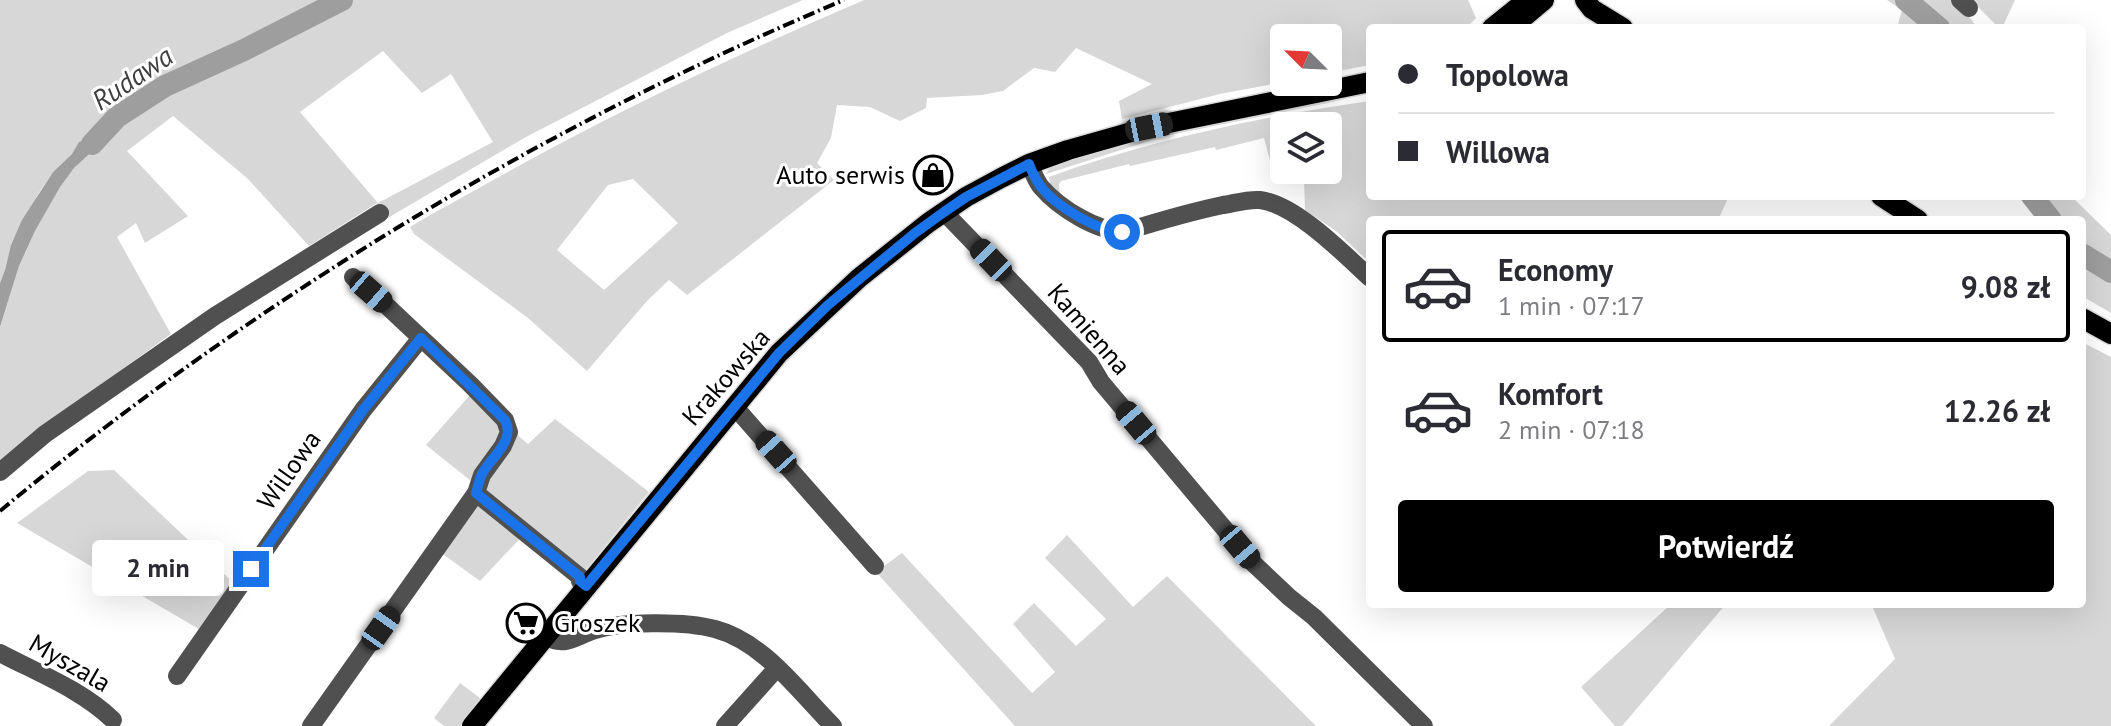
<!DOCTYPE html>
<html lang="pl">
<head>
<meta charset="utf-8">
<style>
	:root { --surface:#fff; --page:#f2f2f3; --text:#2b2b33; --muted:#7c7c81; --line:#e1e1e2; --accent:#000 }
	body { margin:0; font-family:"PT Sans",sans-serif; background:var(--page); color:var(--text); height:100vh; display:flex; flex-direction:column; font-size:30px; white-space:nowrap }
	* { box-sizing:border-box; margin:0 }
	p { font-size:26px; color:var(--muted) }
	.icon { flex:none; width:44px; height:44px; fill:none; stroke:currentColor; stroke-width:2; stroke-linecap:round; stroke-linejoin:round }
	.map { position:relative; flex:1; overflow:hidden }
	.drawer { position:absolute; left:1366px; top:216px; width:720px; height:392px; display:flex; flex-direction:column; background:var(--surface); border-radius:8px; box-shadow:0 8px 32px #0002 }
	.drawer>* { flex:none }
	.hud { position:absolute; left:1366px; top:24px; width:720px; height:176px; border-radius:8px; box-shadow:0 8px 32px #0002; display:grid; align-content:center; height:176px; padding:0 32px; background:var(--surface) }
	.needle { width:52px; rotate:294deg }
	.controls { position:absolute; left:1270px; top:24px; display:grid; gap:16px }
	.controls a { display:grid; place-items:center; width:72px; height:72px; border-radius:8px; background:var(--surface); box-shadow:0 8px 32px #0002; font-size:40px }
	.end { position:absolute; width:36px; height:36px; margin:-18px; border:10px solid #1a73e8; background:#fff; box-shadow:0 0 0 4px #fff }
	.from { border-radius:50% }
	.bubble { position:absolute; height:56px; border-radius:8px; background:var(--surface); box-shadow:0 8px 32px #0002; font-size:26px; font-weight:700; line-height:56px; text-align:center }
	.car { position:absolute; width:24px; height:48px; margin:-24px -12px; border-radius:10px; box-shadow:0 0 6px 2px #0007; background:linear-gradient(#222 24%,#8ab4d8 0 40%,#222 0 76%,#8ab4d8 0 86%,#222 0) }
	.hud b { display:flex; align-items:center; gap:28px; height:76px; font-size:30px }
	.hud b+b { border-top:2px solid var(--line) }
	.hud i { width:20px; height:20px; background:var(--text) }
	ul { padding:14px 0 0; list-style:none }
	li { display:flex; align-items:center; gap:24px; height:112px; margin:0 16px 12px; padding:0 16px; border:4px solid transparent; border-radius:8px }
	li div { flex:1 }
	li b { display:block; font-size:30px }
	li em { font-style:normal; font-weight:700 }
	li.selected { border-color:var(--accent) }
	li>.icon { width:72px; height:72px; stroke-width:1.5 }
	.cta { display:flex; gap:16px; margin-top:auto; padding:16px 32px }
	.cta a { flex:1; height:92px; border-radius:8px; background:var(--accent); color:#fff; font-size:32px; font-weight:700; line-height:92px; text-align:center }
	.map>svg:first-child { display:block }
	.green { fill:#d7d7d7; fill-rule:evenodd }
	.water { fill:#9e9e9e }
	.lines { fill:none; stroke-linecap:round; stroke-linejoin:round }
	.river { stroke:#9e9e9e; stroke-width:22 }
	.major-casing { stroke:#dbdbdb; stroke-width:23 }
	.minor { stroke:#505050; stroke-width:18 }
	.major { stroke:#000; stroke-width:20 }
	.rail { stroke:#000; stroke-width:4; stroke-dasharray:12 4 2 4; stroke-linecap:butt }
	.route { stroke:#1a73e8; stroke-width:10 }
	.labels { text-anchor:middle; stroke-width:6; stroke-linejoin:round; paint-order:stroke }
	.poi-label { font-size:26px; fill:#000; stroke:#fff; text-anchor:end }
	.street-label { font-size:26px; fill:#000; stroke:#fff }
	.water-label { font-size:28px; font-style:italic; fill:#3f3f3f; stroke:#fff }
</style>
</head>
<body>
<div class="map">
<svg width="2111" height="726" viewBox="0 0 2111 726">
	<rect width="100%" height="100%" fill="#fff"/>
	<path class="green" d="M0 0H803L727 33 526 137 386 219 377 203 309 246 248 179 173 116 127 151 188 216 145 243 136 223 117 237 171 334 45 425 0 462V327L19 266 35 231 60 186 74 168 116 130 106 121 91 137 81 141 72 154 53 172 40 191 12 242 5 270 0 283ZM383 51 422 93 451 74 493 142 378 203 300 112Z
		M864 0H1468L1476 18 1466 28H1370V65L1328 73V38H1284V82L1220 94 1122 119 1119 101 1152 84 1076 48 1055 72 1034 68 1003 91 982 95 927 98 926 108 900 121 870 107 837 105 831 138 817 163 834 180 687 295 669 280 647 301 587 371 528 318 414 234 410 227C438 210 467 195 495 179 615 112 738 54 864 0ZM633 179 678 223 604 290 557 250 608 185Z
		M1887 0H1951L1971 19 1977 28H1897L1902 10Z
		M1971 0H2015L2002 28H1999Z
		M1342 100 1165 136 1046 174 1051 166 1088 153 1183 128 1304 104Z
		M1370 101V196H1729L1718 220H1370V263L1336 231 1305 210 1304 179 1300 180 1298 177 1295 178 1292 172 1275 180 1264 138 1216 150 1215 147 1130 166 1129 164 1061 181 1059 184 1060 196 1048 185 1050 183 1049 177C1153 139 1261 117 1370 101ZM1284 126H1328V170H1284Z
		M2020 196H2071L2111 235V313L2082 296V220H2040Z
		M2082 342 2111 357V726H1829L1895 659 1873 608 1869 604H2082Z
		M470 395 528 444 555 419 649 492 580 577 527 531 480 581 440 552 486 493 426 445Z
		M114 470 236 585 204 632 17 523 88 471Z
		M1067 535 1133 607 1167 576 1316 726H1015L876 572 902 553 1032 693 1055 672 1013 624 1034 603 1076 646 1106 619 1045 558Z
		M1671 604H1726L1622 726H1615L1581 687Z
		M460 683 480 698 460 726H444L434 718Z"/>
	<path class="water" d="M107 120 116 130 74 168 60 187 35 231 19 266 0 327V283L5 270 11 245 22 220 53 172 72 154 79 142 91 137Z"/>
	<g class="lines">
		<path class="river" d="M1906 0 1939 28
			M92 144 117 117 165 86 244 50 342 0
			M2032 196 2051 220
			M2082 254 2111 272"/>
		<g class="major-casing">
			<path id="major" d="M1585 0 1592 9 1623 28
				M1519 21 1544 0
				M1492 28 1527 0
				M1881 196 1918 220
				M2082 318 2111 334
				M472 726 779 353 859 278 928 223 966 197 1001 178 1029 164 1068 150 1149 127 1370 82"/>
		</g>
		<path class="minor" d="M1960 0 1969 8
			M1029 164C1033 172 1036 181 1041 187 1059 208 1100 234 1127 231 1159 221 1190 212 1223 205 1235 203 1248 199 1260 200 1295 204 1344 254 1370 278
			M944 212 1089 362 1101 382 1254 564 1289 597 1314 617 1424 726
			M734 406 875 566
			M0 472 45 434 215 316 380 213
			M476 493 580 577V581L586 586
			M546 636C563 648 575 637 592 631 620 621 685 621 715 629 764 642 798 691 833 726
			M0 653C38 673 82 690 113 720
			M177 676 363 410 421 338
			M311 726 476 493 482 475 503 446 509 432 505 420 470 384 388 307 353 277
			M725 726 777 668"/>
		<use href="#major" class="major"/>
		<path class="rail" d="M0 511C253 301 540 127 844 0"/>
	</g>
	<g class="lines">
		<path class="route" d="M251 569 363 410 421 338 505 420C516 441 491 457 482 474 479 480 478 487 476 493L580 577V581L586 586 779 353 828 305 915 233 944 212 966 197 1029 164C1032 172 1036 180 1041 187 1056 206 1097 231 1122 232"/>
	</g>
	<defs>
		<g id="shop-ring" transform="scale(2)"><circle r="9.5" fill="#fff" stroke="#000" stroke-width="1.5"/><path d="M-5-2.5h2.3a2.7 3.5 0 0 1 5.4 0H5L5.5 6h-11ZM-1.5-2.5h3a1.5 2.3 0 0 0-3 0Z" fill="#000"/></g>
		<g id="supermarket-ring" transform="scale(2)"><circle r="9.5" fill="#fff" stroke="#000" stroke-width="1.5"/><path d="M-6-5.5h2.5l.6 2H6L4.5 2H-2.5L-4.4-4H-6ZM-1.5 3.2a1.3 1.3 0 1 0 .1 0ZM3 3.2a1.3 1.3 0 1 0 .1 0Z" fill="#000"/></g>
	</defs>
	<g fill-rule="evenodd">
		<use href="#shop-ring" x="933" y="175"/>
		<use href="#supermarket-ring" x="526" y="623"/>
	</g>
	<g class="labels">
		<g class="poi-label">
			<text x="905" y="184">Auto serwis</text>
			<text x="554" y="632" text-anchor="start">Groszek</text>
		</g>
		<g class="street-label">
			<text transform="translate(1089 329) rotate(49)" y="9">Kamienna</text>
			<text transform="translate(726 377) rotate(-49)" y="9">Krakowska</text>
			<text transform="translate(289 470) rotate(-55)" y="9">Willowa</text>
			<text transform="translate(70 663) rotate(30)" y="9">Myszala</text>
		</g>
		<g class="water-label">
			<text transform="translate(132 78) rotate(-34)" y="10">Rudawa</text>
		</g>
	</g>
</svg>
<div class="controls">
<a><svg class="needle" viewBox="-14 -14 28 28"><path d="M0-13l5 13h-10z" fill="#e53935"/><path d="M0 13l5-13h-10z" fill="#7c7c81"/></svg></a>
<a><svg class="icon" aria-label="layers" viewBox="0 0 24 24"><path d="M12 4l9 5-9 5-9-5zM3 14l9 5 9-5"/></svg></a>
</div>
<i class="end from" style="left:1122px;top:232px"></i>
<i class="end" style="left:251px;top:569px"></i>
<div class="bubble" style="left:92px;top:540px;width:132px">2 min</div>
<i class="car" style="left:1149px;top:127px;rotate:79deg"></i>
<i class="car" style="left:991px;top:260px;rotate:316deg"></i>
<i class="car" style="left:371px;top:292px;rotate:131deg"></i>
<i class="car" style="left:1136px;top:423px;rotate:320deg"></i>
<i class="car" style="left:776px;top:452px;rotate:318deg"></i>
<i class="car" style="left:1240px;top:547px;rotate:140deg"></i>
<i class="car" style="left:381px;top:628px;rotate:35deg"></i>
<div class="hud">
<b><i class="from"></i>Topolowa</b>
<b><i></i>Willowa</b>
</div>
<section class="drawer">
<ul>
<li class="selected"><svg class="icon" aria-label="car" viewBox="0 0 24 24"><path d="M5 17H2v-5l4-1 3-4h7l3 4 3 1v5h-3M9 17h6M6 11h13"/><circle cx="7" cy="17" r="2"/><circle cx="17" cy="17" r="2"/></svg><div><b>Economy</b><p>1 min · 07:17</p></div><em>9.08 zł</em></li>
<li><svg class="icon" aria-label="car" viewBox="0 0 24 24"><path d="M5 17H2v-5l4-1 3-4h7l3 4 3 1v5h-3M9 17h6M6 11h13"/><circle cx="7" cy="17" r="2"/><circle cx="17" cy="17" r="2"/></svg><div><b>Komfort</b><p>2 min · 07:18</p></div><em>12.26 zł</em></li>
</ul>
<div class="cta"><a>Potwierdź</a></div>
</section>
</div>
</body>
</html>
